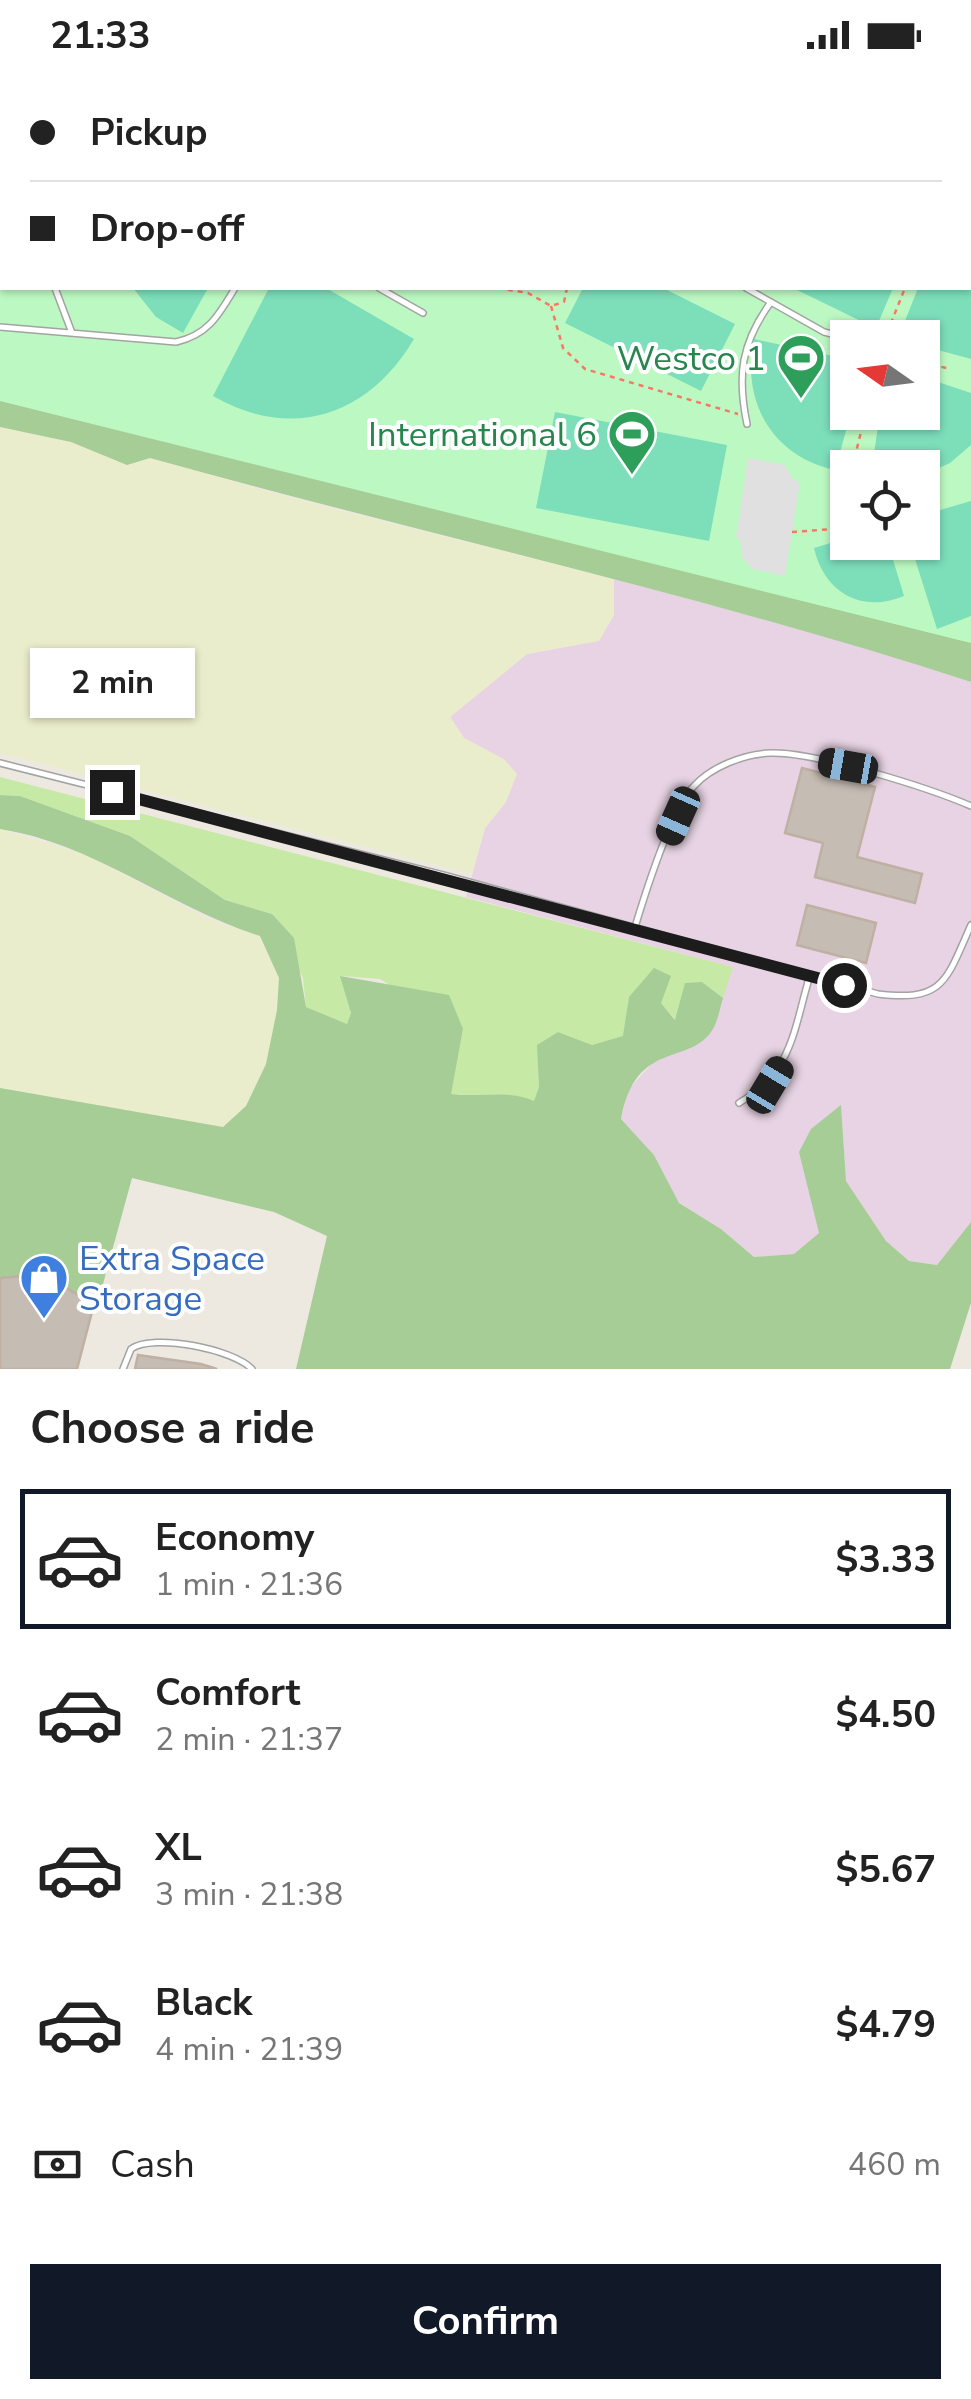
<!DOCTYPE html>
<html lang="en">
<head>
<meta charset="utf-8">
<style>
	:root { --surface:#fff; --page:#f6f6f6; --text:#222; --muted:#767676; --line:#e0e0e0; --accent:#111827 }
	body { margin:0; font-family:"Nunito Sans",sans-serif; background:var(--page); color:var(--text); height:100vh; display:flex; flex-direction:column; font-size:38px; white-space:nowrap }
	* { box-sizing:border-box; margin:0 }
	p { font-size:32px; color:var(--muted) }
	.icon { flex:none; width:55px; height:55px; fill:none; stroke:currentColor; stroke-width:2; stroke-linecap:round; stroke-linejoin:round }
	.map { position:relative; height:1299px; overflow:hidden }
	.details { display:flex; flex-direction:column; background:var(--surface); flex:1 }
	.details>* { flex:none }
	.banner { position:absolute; left:0px; top:0px; width:972px; height:220px; box-shadow:0 2px 8px #0004; display:grid; align-content:center; height:220px; padding:0 30px; background:var(--surface) }
	.needle { width:65px; rotate:284deg }
	.fabs { position:absolute; left:830px; top:250px; display:grid; gap:20px }
	.fabs a { display:grid; place-items:center; width:110px; height:110px; border-radius:0px; background:var(--surface); box-shadow:0 2px 8px #0004; font-size:50px }
	.end { position:absolute; width:45px; height:45px; margin:-22px; border:12px solid #1c1c1c; background:#fff; box-shadow:0 0 0 5px #fff }
	.from { border-radius:50% }
	.bubble { position:absolute; height:70px; border-radius:0px; background:var(--surface); box-shadow:0 2px 8px #0004; font-size:32px; font-weight:700; line-height:70px; text-align:center }
	.car { position:absolute; width:30px; height:60px; margin:-30px -15px; border-radius:12px; box-shadow:0 0 8px 2px #0007; background:linear-gradient(#222 24%,#8ab4d8 0 40%,#222 0 76%,#8ab4d8 0 86%,#222 0) }
	.banner b { display:flex; align-items:center; gap:35px; height:95px; font-size:38px }
	.banner b+b { border-top:2px solid var(--line) }
	.banner i { width:25px; height:25px; background:var(--text) }
	ul { padding:0; list-style:none }
	li { display:flex; align-items:center; gap:30px; height:140px; margin:0 20px 15px; padding:0 10px; border:5px solid transparent; border-radius:0px }
	li div { flex:1 }
	li b { display:block; font-size:38px }
	li em { font-style:normal; font-weight:700 }
	li.on { border-color:var(--accent) }
	li>.icon { width:90px; height:90px; stroke-width:1.5 }
	h2 { padding:0 30px; font-size:45px; line-height:120px }
	.pay { display:flex; align-items:center; gap:25px; height:110px; padding:0 30px; font-size:38px }
	.pay p { margin-inline-start:auto }
	.button { display:flex; gap:20px; margin-top:auto; padding:20px 30px }
	.button a { flex:1; height:115px; border-radius:0px; background:var(--accent); color:#fff; font-size:40px; font-weight:700; line-height:115px; text-align:center }
	.status { display:flex; justify-content:space-between; align-items:center; height:70px; padding:0 50px; background:var(--surface); direction:ltr }
	.status svg { height:28px; fill:currentColor }
	.map>svg:first-child { display:block }
	.industrial { fill:#e7d3e3 }
	.farmland { fill:#eaedcb }
	.grass { fill:#c6e9a5 }
	.forest { fill:#a5cd95 }
	.park { fill:#bcf9c2; fill-rule:evenodd }
	.pitch { fill:#7ddeba }
	.parking { fill:#e0e0e0 }
	.building { fill:#c5bcb4; stroke:#bfb0a3; stroke-width:2.5 }
	.lines { fill:none; stroke-linecap:round; stroke-linejoin:round }
	.service-casing { stroke:#a3a3a3; stroke-width:8 }
	.path { stroke:#fb7664; stroke-width:2.5; stroke-dasharray:5 5; stroke-linecap:butt }
	.service { stroke:#fff; stroke-width:5 }
	.route { stroke:#1c1c1c; stroke-width:12 }
	.labels { text-anchor:middle; stroke-width:8; stroke-linejoin:round; paint-order:stroke }
	.leisure-label { font-size:35px; fill:#27864d; stroke:#fff; text-anchor:end }
	.shop-label { font-size:35px; fill:#366cbe; stroke:#fff; text-anchor:start }
</style>
</head>
<body>
<div class="status"><b>21:33</b><svg viewBox="0 0 49 12"><path d="M0 12V9h3v3zM5 12V6h3v6zM10 12V3h3v9zM15 12V0h3v12zM26 1h20v11H26zM47 4h2v5h-2z"/></svg></div>
<div class="map">
<svg width="971" height="1299" viewBox="0 0 971 1299">
	<rect width="100%" height="100%" fill="#ede9e1"/>
	<path class="industrial" d="M614 509 821 563 971 612V1152L937 1195 909 1191 886 1171 846 1111 841 1036 819 1163 795 1184 754 1187 721 1159 679 1133 654 1085 621 1049 627 1021 658 987 695 975 733 897 466 827 485 758 506 732 505 690 464 668 450 647 527 584 599 570 614 545Z"/>
	<path class="farmland" d="M0 357 71 372 127 395 150 388 294 429 614 509V545L599 571 527 584 450 647 464 668 505 690 517 704 506 732 485 758 472 804 0 683Z
		M0 759 86 785 210 850 260 866 279 908 277 940 266 994 246 1036 223 1057 0 1018Z"/>
	<path class="grass" d="M0 707 733 897 723 928 702 912 676 950 661 933 629 927 624 966 592 975 558 962 538 975 539 1017 534 1032C507 1019 481 1028 450 1024L463 959 380 909 341 906 351 943 347 954 306 937 303 908 272 844 225 830 130 766 20 726 0 725Z"/>
	<path class="forest" d="M0 328 960 570 971 565V612C701 524 423 464 150 388L127 395 71 372 0 357Z
		M0 725 20 726 130 766 225 830 272 844 294 868 306 937 347 954 351 943 340 906 449 925 463 959 451 1024C481 1028 507 1019 534 1031L539 1017 537 975 558 962 592 975 623 966 629 927 654 898 671 906 661 933 675 950 685 913 702 912 723 928C720 938 718 950 713 959 690 997 636 968 621 1049L654 1085 679 1133 721 1159 754 1187 794 1184 819 1163 799 1082 811 1059 841 1035 846 1111 886 1171 909 1191 937 1195 971 1152V1233L950 1299H296L327 1166 274 1142 132 1108 97 1236 66 1218 0 1208V1018L223 1057 246 1036 266 994 277 940 279 908 260 866C171 838 93 773 0 759Z"/>
	<path class="park" d="M0 0H971V573L0 331ZM2 2H970V218H2ZM848 268H922V342H848ZM848 398H922V472H848Z"/>
	<path class="pitch" d="M971 174V289L923 276 922 268 904 267 901 261 918 218H970Z
		M133 218H208L183 263 156 247Z
		M269 218H326L414 269C369 345 293 372 213 326Z
		M583 218H663L735 254 701 321 565 253Z
		M793 218H893L879 251 869 255Z
		M754 269 847 289 851 343 835 400C771 386 741 330 754 269Z
		M923 307 971 323V375L950 393 923 405 922 398 872 397 880 343 922 342Z
		M555 342 727 375 709 471 536 438Z
		M971 431V546L937 559 910 473 922 472 923 445Z
		M847 468 848 472 888 473 904 526C861 544 824 522 814 478Z"/>
	<path class="parking" d="M748 388 785 395 793 410 800 412 785 506 752 499 742 487 740 469 736 468Z"/>
	<path class="building" d="M802 698 875 717 857 787 922 804 915 833 815 807 823 773 785 763Z
		M807 835 876 853 866 893 797 875Z
		M23 1206 66 1218 94 1234 77 1299H0V1208Z
		M138 1285 201 1294 217 1299H135Z"/>
	<g class="lines">
		<g class="service-casing">
			<path id="service" d="M450 0 454 2
				M732 0 743 2
				M96 2 97 0
				M353 2 355 0
				M655 2 656 0
				M777 2 781 0
				M55 218 72 263
				M379 218 423 243
				M746 218 824 262 848 268
				M0 257 176 272C208 265 219 245 235 218
				M747 354C737 306 741 273 771 232
				M0 693 447 806 878 924C944 932 946 911 971 855
				M635 857C645 824 671 740 694 716 711 697 744 684 770 683 813 681 929 718 971 736
				M739 1033C793 1001 793 962 810 905
				M123 1299 131 1279C153 1263 233 1279 252 1299"/>
		</g>
		<path class="path" d="M498 218 528 223 551 236 564 232 567 218
			M551 236 563 278 585 299 738 344
			M866 268 889 258 905 218
			M922 292 950 299
			M852 398 866 342
			M848 416V424
			M922 439 937 435
			M792 462 848 458
			M900 472 904 489"/>
		<use href="#service" class="service"/>
	</g>
	<g class="lines">
		<path class="route" d="M112 722 844 915"/>
	</g>
	<defs>
		<g id="stadium-pin" transform="scale(2.5)"><path d="M0 17L-7.5 6A9.5 9.5 0 1 1 7.5 6Z" fill="#2e9e5b" stroke="#fff"/><path d="M0-5a6.5 5 0 1 0 0 10a6.5 5 0 1 0 0-10ZM-3.5-1.8h7v3.6h-7Z" fill="#fff"/></g>
		<g id="shop-pin" transform="scale(2.5)"><path d="M0 17L-7.5 6A9.5 9.5 0 1 1 7.5 6Z" fill="#3f7fe0" stroke="#fff"/><path d="M-5-2.5h2.3a2.7 3.5 0 0 1 5.4 0H5L5.5 6h-11ZM-1.5-2.5h3a1.5 2.3 0 0 0-3 0Z" fill="#fff"/></g>
	</defs>
	<g fill-rule="evenodd">
		<use href="#stadium-pin" x="801" y="288"/>
		<use href="#stadium-pin" x="632" y="364"/>
		<use href="#shop-pin" x="44" y="1208"/>
	</g>
	<g class="labels">
		<g class="leisure-label">
			<text x="766" y="300">Westco 1</text>
			<text x="597" y="376">International 6</text>
		</g>
		<g class="shop-label">
			<text x="79" y="1200">Extra Space<tspan x="79" dy="40">Storage</tspan></text>
		</g>
	</g>
</svg>
<div class="fabs">
<a><svg class="needle" viewBox="-14 -14 28 28"><path d="M0-13l5 13h-10z" fill="#e53935"/><path d="M0 13l5-13h-10z" fill="#767676"/></svg></a>
<a><svg class="icon" aria-label="locate" viewBox="0 0 24 24"><circle cx="12" cy="12" r="6"/><path d="M12 2v4M12 18v4M2 12h4M18 12h4"/></svg></a>
</div>
<i class="end from" style="left:844px;top:915px"></i>
<i class="end" style="left:112px;top:722px"></i>
<div class="bubble" style="left:30px;top:578px;width:165px">2 min</div>
<i class="car" style="left:848px;top:696px;rotate:280deg"></i>
<i class="car" style="left:678px;top:746px;rotate:204deg"></i>
<i class="car" style="left:770px;top:1015px;rotate:31deg"></i>
<div class="banner">
<b><i class="from"></i>Pickup</b>
<b><i></i>Drop-off</b>
</div>
</div>
<section class="details">
<h2>Choose a ride</h2>
<ul>
<li class="on"><svg class="icon" aria-label="car" viewBox="0 0 24 24"><path d="M5 17H2v-5l4-1 3-4h7l3 4 3 1v5h-3M9 17h6M6 11h13"/><circle cx="7" cy="17" r="2"/><circle cx="17" cy="17" r="2"/></svg><div><b>Economy</b><p>1 min · 21:36</p></div><em>$3.33</em></li>
<li><svg class="icon" aria-label="car" viewBox="0 0 24 24"><path d="M5 17H2v-5l4-1 3-4h7l3 4 3 1v5h-3M9 17h6M6 11h13"/><circle cx="7" cy="17" r="2"/><circle cx="17" cy="17" r="2"/></svg><div><b>Comfort</b><p>2 min · 21:37</p></div><em>$4.50</em></li>
<li><svg class="icon" aria-label="car" viewBox="0 0 24 24"><path d="M5 17H2v-5l4-1 3-4h7l3 4 3 1v5h-3M9 17h6M6 11h13"/><circle cx="7" cy="17" r="2"/><circle cx="17" cy="17" r="2"/></svg><div><b>XL</b><p>3 min · 21:38</p></div><em>$5.67</em></li>
<li><svg class="icon" aria-label="car" viewBox="0 0 24 24"><path d="M5 17H2v-5l4-1 3-4h7l3 4 3 1v5h-3M9 17h6M6 11h13"/><circle cx="7" cy="17" r="2"/><circle cx="17" cy="17" r="2"/></svg><div><b>Black</b><p>4 min · 21:39</p></div><em>$4.79</em></li>
</ul>
<div class="pay"><svg class="icon" aria-label="cash" viewBox="0 0 24 24"><path d="M3 7h18v10H3z"/><circle cx="12" cy="12" r="2"/></svg>Cash<p>460 m</p></div>
<div class="button"><a>Confirm</a></div>
</section>
</body>
</html>
